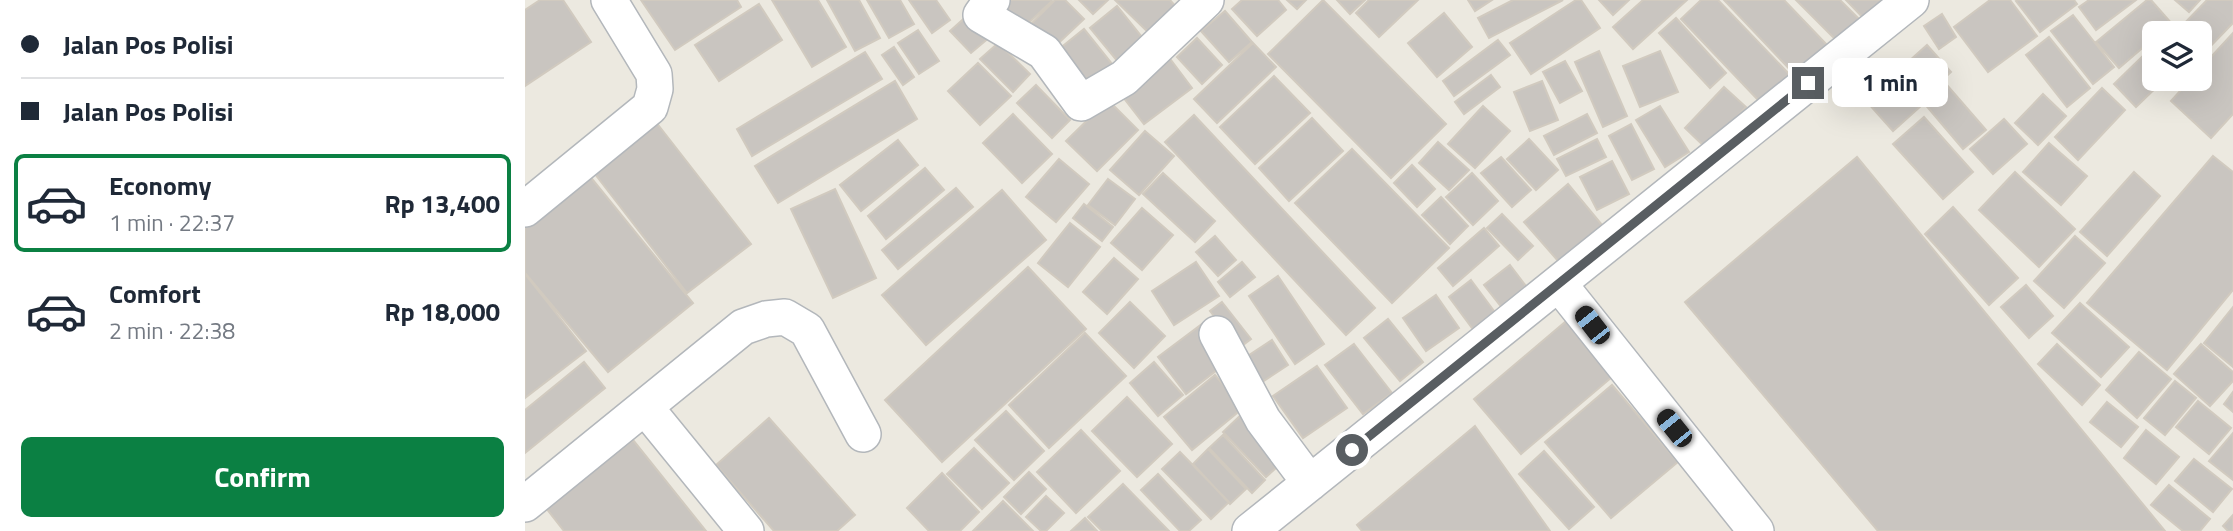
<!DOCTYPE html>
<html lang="en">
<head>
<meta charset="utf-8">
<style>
	:root { --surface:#fff; --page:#f6f6f7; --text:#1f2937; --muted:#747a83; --line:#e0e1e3; --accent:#0b8043 }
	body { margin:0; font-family:"Titillium Web",sans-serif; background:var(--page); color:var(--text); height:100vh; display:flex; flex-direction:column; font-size:26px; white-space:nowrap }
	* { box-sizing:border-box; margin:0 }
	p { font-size:23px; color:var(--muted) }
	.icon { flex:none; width:38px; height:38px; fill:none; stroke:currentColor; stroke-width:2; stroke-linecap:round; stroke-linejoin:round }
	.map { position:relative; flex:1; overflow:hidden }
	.side { display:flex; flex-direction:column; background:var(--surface); width:525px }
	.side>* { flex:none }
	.guide { display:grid; align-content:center; height:154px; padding:0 21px; background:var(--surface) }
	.buttons { position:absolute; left:1617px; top:21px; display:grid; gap:14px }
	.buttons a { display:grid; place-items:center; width:70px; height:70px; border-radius:10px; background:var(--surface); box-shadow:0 7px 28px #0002; font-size:35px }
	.end { position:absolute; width:32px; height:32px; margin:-16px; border:9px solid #595e62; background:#fff; box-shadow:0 0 0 4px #fff }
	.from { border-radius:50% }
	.bubble { position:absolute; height:49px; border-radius:10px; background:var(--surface); box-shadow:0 7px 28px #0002; font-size:23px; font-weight:700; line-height:49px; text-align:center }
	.car { position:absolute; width:21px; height:42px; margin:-21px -10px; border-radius:9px; box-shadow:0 0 5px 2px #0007; background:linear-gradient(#222 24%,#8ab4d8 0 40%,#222 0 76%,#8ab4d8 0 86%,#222 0) }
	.guide b { display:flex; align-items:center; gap:24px; height:66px; font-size:26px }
	.guide b+b { border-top:2px solid var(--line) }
	.guide i { width:18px; height:18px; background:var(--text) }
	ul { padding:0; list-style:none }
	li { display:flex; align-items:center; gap:21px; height:98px; margin:0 14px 10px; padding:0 7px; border:4px solid transparent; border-radius:10px }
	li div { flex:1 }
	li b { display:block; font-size:26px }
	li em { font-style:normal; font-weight:700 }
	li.selected { border-color:var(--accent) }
	li>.icon { width:63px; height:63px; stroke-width:1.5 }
	.cta { display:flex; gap:14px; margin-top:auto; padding:14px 21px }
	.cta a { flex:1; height:80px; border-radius:10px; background:var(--accent); color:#fff; font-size:28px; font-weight:700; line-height:80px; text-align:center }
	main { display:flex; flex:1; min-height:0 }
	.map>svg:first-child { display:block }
	.building { fill:#c9c5c0; stroke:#d1cabf; stroke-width:2 }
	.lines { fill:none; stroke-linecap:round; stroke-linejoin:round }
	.minor-casing { stroke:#b3b7bb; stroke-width:38 }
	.minor { stroke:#fff; stroke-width:35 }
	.route { stroke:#595e62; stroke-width:9 }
</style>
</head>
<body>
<main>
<section class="side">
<div class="guide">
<b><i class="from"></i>Jalan Pos Polisi</b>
<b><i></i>Jalan Pos Polisi</b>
</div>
<ul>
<li class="selected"><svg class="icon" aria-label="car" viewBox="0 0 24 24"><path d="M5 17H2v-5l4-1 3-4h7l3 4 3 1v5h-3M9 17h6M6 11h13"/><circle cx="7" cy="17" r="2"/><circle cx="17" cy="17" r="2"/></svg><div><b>Economy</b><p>1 min · 22:37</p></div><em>Rp 13,400</em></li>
<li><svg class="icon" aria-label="car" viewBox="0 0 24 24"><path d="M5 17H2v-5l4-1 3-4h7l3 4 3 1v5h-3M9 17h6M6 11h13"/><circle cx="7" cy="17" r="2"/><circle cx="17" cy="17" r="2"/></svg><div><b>Comfort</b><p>2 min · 22:38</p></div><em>Rp 18,000</em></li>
</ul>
<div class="cta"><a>Confirm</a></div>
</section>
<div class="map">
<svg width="1708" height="531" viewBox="0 0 1708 531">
	<rect width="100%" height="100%" fill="#ece9e0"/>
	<path class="building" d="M15 0H38L66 42 0 86V10Z
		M116 0H212L216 7 150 50Z
		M247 0H293L321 47 287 67Z
		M302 0H334L355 38 330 51Z
		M342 0H375L389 24 364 38Z
		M384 0H411L425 20 407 33Z
		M484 0H526L527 1 498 28 477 6Z
		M530 0H540L559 19 525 51 502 28Z
		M554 0H583L568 14Z
		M590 0H645L652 8 626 35Z
		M717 0H753L761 10 732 36 707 9Z
		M762 0H781L772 9Z
		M798 0 921 124 866 178 743 54Z
		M812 0H840L825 14Z
		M844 0H893L854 37 831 13Z
		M943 0H967L950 11Z
		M988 0H1038L964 38 953 18Z
		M1051 0H1056L1075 28 1006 74 985 43Z
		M1074 0H1104L1088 15Z
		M1118 0H1162L1108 49 1088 27Z
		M1176 0H1193L1264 74 1235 102 1156 19Z
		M1199 0H1259L1304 47 1272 77Z
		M1271 0H1315L1335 20 1313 42Z
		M1321 0H1373L1346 26Z
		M1465 0H1485L1512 36 1463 72 1429 27Z
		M1493 0H1549L1552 4 1515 32 1491 1Z
		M1564 0H1611L1571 30 1554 7Z
		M1622 0H1626L1647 24 1636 33H1629V38L1594 68 1571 42Z
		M1650 0H1675L1664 12Z
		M1682 0H1708V23L1675 57V33H1650Z
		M234 4 257 40 194 81 170 45Z
		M592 6 621 42 594 63 565 28Z
		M700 11 727 42 704 62 676 31Z
		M919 13 947 47 912 77 883 43Z
		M444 14 465 37 446 53 425 31Z
		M1417 14 1431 37 1414 49 1399 26Z
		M1548 15 1589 67 1568 84 1526 31Z
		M1151 18 1201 73 1185 88 1134 33Z
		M559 29 588 65 562 85 533 50Z
		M393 30 414 61 394 74 373 43Z
		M1708 33V114L1686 138 1646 101 1666 79H1675V69Z
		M1524 37 1565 88 1542 107 1501 55Z
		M672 38 697 65 677 84 652 57Z
		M973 40 985 55 929 96 918 81Z
		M473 43 505 74 488 92 455 59Z
		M728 43 751 67 692 123 669 99Z
		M1402 45 1426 72 1399 97 1374 70Z
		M1629 45V79H1640L1611 107 1589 84Z
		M369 47 389 77 378 85 357 55Z
		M1074 51 1102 116 1078 127 1050 62Z
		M1135 51 1153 92 1115 107 1098 66Z
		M340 52 357 79 227 156 212 129Z
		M643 56 667 88 619 124 594 92Z
		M1040 61 1057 91 1035 103 1018 72Z
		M453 63 486 96 455 125 423 91Z
		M1364 69 1396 106 1368 131 1335 94Z
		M966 75 975 87 939 114 930 102Z
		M749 76 785 113 730 164 695 127Z
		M370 81 392 119 253 203 230 166Z
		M1017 81 1033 120 1005 131 989 92Z
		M1421 84 1461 130 1438 149 1399 103Z
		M511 85 545 120 527 138 492 103Z
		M1199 87 1221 107 1182 149 1160 128Z
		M1577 88 1600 110 1553 160 1530 137Z
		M1518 94 1541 116 1513 145 1490 123Z
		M583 100 613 130 572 171 541 141Z
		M958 106 985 131 950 168 923 144Z
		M1135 106 1164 152 1140 167 1111 120Z
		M488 114 527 154 497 183 458 143Z
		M1062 114 1072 133 1029 155 1019 136Z
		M669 115 850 308 821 335 640 142Z
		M127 117 226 244 162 293 63 165Z
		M1399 117 1448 172 1418 199 1368 144Z
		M787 118 818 151 764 201 734 168Z
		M1479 119 1502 144 1468 174 1445 149Z
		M1106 124 1129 169 1107 180 1084 136Z
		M620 131 649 156 614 195 585 170Z
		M1004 139 1033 170 1011 190 982 159Z
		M1072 139 1081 157 1041 176 1032 159Z
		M373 140 393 165 336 211 315 185Z
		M913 142 944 170 924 190 894 163Z
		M1524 143 1562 176 1536 205 1498 172Z
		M827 149 924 248 867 303 770 203Z
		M1688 156 1708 172V290L1642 370 1562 303Z
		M976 157 1006 190 987 207 956 173Z
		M1332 157 1640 531H1353L1160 302Z
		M534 159 564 184 531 222 501 197Z
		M1087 161 1104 194 1072 210 1055 177Z
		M887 165 910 189 892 207 869 183Z
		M400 168 419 190 361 239 343 216Z
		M1490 172 1550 229 1514 267 1454 210Z
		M1609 172 1635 196 1582 256 1555 232Z
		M638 173 690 221 670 242 618 194Z
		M947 173 973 201 948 225 921 197Z
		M63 174 168 303 83 372 0 273V225Z
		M583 179 610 199 590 225 563 205Z
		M1043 184 1077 225 1034 262 999 222Z
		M431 188 448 207 373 269 357 250Z
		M310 189 351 278 308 298 266 209Z
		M477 190 521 240 401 345 357 295Z
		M916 197 943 226 925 244 897 215Z
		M559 204 588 227 577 241 548 218Z
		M1428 207 1493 278 1464 305 1400 234Z
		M617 208 648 235 617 270 586 243Z
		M977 214 1008 246 993 260 962 228Z
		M545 223 575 247 543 287 513 263Z
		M959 228 974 246 928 286 913 268Z
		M690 236 711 260 693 276 671 252Z
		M1550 236 1580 263 1539 308 1509 281Z
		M589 258 613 279 582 314 558 292Z
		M671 262 694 296 649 325 627 291Z
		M717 262 730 277 705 297 693 282Z
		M985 265 1004 290 978 309 959 285Z
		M503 267 561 329 417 462 360 400Z
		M0 274 61 351 0 398Z
		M753 276 799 344 770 364 724 296Z
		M946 280 972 315 950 332 924 297Z
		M1501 285 1528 316 1504 338 1476 307Z
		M911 295 934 328 901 351 878 318Z
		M605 302 640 336 609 368 574 333Z
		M697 302 726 339 714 348 685 311Z
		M1555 303 1604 347 1576 377 1527 333Z
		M1708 307V367L1679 343Z
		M1046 317 1093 372 996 454 949 399Z
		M863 319 898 362 875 381 839 338Z
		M677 324 705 360 661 394 633 357Z
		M560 333 601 376 524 448 484 405Z
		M747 340 763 365 728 388 712 363Z
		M829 344 867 393 838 414 800 365Z
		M1532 344 1575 385 1557 405 1513 364Z
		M1676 344 1708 372V381L1685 406 1649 374Z
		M1614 352 1646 379 1612 418 1581 390Z
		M59 362 80 388 0 453V410Z
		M629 362 658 395 633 416 605 383Z
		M792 366 822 408 778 438 748 396Z
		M690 375 718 408 667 450 639 417Z
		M1650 381 1671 398 1640 435 1619 418Z
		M1087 385 1153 462 1086 518 1020 442Z
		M1708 392V412L1699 404Z
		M602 397 647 444 612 477 567 431Z
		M1673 401 1706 428 1684 454 1651 427Z
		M1582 402 1613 427 1596 447 1565 422Z
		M481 411 519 451 489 480 450 440Z
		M718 413 761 459 741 477 698 432Z
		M244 418 330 515 312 531H249L191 465Z
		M950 426 1025 531H837L832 525Z
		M556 430 595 471 551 513 512 472Z
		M1621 430 1654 457 1631 484 1599 458Z
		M1708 433V480L1684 461Z
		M698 435 740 480 727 493 684 448Z
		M108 440 181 531H39L21 508Z
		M449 448 484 483 457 509 422 474Z
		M683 449 721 489 705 504 668 464Z
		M1019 451 1069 507 1044 529 994 474Z
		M655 452 704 502 686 519 637 469Z
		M1669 459 1707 489 1688 512 1650 481Z
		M504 472 521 489 496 514 479 497Z
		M417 473 454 512 435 531H404L382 508Z
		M633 474 676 520 664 531H655L616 490Z
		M598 484 644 531H577L563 517Z
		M1644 485 1685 519 1675 531H1658L1626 505Z
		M521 496 539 513 521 531H516L501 517Z
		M478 501 508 531H448Z
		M1708 515V531H1703L1698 526Z
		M560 518 572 531H546Z"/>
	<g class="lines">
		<g class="minor-casing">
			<path id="minor" d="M467 0 456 15 519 52 556 103 599 78 681 0
				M0 209 125 107 130 89 129 74 84 0
				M1034 284 1231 531
				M692 334 738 420 785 483
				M120 407 221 531
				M0 504 218 327 241 319 260 317 282 330 338 434
				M725 531 1386 0"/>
		</g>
		<use href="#minor" class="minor"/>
	</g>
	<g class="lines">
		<path class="route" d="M827 450 1283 83"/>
	</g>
</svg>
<div class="buttons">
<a><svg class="icon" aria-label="layers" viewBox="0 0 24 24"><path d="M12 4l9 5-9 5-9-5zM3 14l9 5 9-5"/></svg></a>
</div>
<i class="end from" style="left:827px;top:450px"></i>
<i class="end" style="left:1283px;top:83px"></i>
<div class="bubble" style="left:1307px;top:58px;width:116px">1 min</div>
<i class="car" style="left:1067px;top:325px;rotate:322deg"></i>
<i class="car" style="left:1149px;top:428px;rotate:321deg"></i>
</div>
</main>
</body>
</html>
